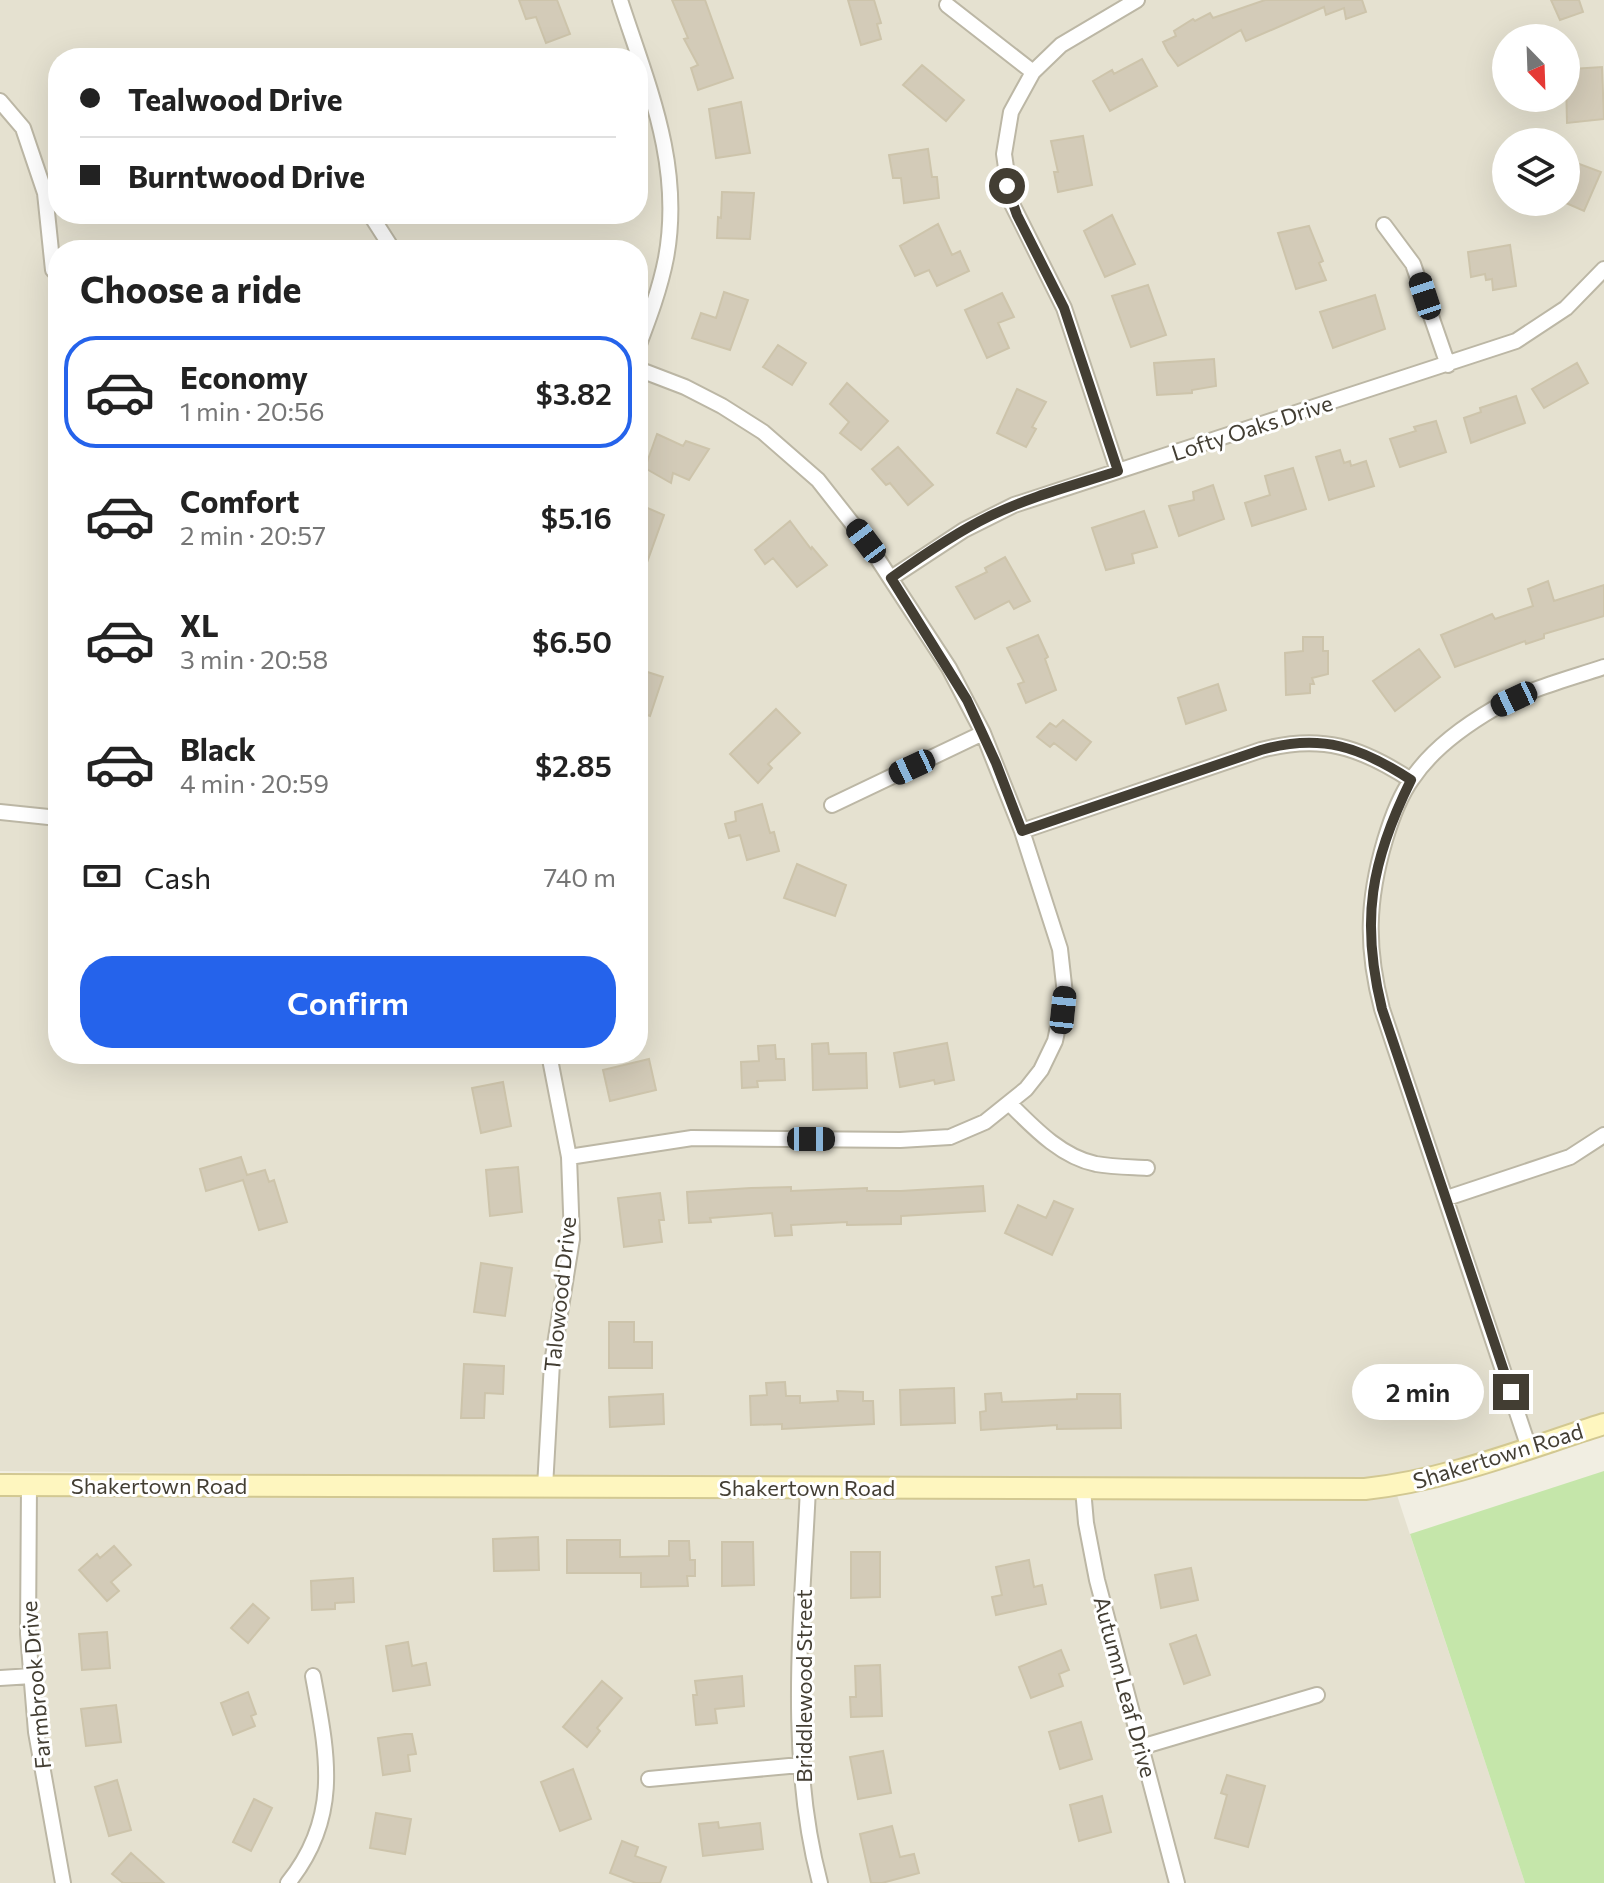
<!DOCTYPE html>
<html lang="en">
<head>
<meta charset="utf-8">
<style>
	:root { --surface:#fff; --page:#f2f2f2; --text:#222; --muted:#767676; --line:#e0e0e0; --accent:#2563eb }
	body { margin:0; font-family:Commissioner,sans-serif; background:var(--page); color:var(--text); height:100vh; display:flex; flex-direction:column; font-size:30px; white-space:nowrap }
	* { box-sizing:border-box; margin:0 }
	p { font-size:26px; color:var(--muted) }
	.icon { flex:none; width:44px; height:44px; fill:none; stroke:currentColor; stroke-width:2; stroke-linecap:round; stroke-linejoin:round }
	.map { position:relative; flex:1; overflow:hidden }
	.details { position:absolute; left:48px; top:240px; width:600px; height:824px; display:flex; flex-direction:column; background:var(--surface); border-radius:32px; box-shadow:0 8px 32px #0002 }
	.details>* { flex:none }
	.hud { position:absolute; left:48px; top:48px; width:600px; height:176px; border-radius:32px; box-shadow:0 8px 32px #0002; display:grid; align-content:center; height:176px; padding:0 32px; background:var(--surface) }
	.needle { width:52px; rotate:157deg }
	.controls { position:absolute; left:1492px; top:24px; display:grid; gap:16px }
	.controls a { display:grid; place-items:center; width:88px; height:88px; border-radius:50%; background:var(--surface); box-shadow:0 8px 32px #0002; font-size:40px }
	.end { position:absolute; width:36px; height:36px; margin:-18px; border:10px solid #433e33; background:#fff; box-shadow:0 0 0 4px #fff }
	.from { border-radius:50% }
	.bubble { position:absolute; height:56px; border-radius:28px; background:var(--surface); box-shadow:0 8px 32px #0002; font-size:26px; font-weight:600; line-height:56px; text-align:center }
	.car { position:absolute; width:24px; height:48px; margin:-24px -12px; border-radius:10px; box-shadow:0 0 6px 2px #0007; background:linear-gradient(#222 24%,#8ab4d8 0 40%,#222 0 76%,#8ab4d8 0 86%,#222 0) }
	.hud b { display:flex; align-items:center; gap:28px; height:76px; font-size:30px }
	.hud b+b { border-top:2px solid var(--line) }
	.hud i { width:20px; height:20px; background:var(--text) }
	ul { padding:0; list-style:none }
	li { display:flex; align-items:center; gap:24px; height:112px; margin:0 16px 12px; padding:0 16px; border:4px solid transparent; border-radius:32px }
	li div { flex:1 }
	li b { display:block; font-size:30px }
	li em { font-style:normal; font-weight:600 }
	li.on { border-color:var(--accent) }
	li>.icon { width:72px; height:72px; stroke-width:1.5 }
	h2 { padding:0 32px; font-size:36px; line-height:96px }
	.pay { display:flex; align-items:center; gap:20px; height:88px; padding:0 32px; font-size:30px }
	.pay p { margin-inline-start:auto }
	.primary-button { display:flex; gap:16px; margin-top:auto; padding:16px 32px }
	.primary-button a { flex:1; height:92px; border-radius:32px; background:var(--accent); color:#fff; font-size:32px; font-weight:600; line-height:92px; text-align:center }
	.map>svg:first-child { display:block }
	.residential { fill:#e5e1d0; fill-rule:evenodd }
	.green { fill:#c5e6aa }
	.building { fill:#d3cbb8; stroke:#cdc4ab; stroke-width:2 }
	.lines { fill:none; stroke-linecap:round; stroke-linejoin:round }
	.street-casing { stroke:#bcb7a5; stroke-width:18 }
	.secondary-casing { stroke:#d2c892; stroke-width:24 }
	.street { stroke:#fff; stroke-width:14 }
	.secondary { stroke:#fef6bf; stroke-width:20 }
	.route { stroke:#433e33; stroke-width:10 }
	.labels { text-anchor:middle; stroke-width:6; stroke-linejoin:round; paint-order:stroke }
	.street-label { font-size:22px; fill:#433e33; stroke:#fff }
</style>
</head>
<body>
<div class="map">
<svg width="1604" height="1883" viewBox="0 0 1604 1883">
	<rect width="100%" height="100%" fill="#f1eee2"/>
	<path class="residential" d="M0 0H1604V1421L1394 1486 1525 1883H0V1485H1290L0 1471ZM1506 38H1566V98H1506ZM58 58H638V214H58ZM1506 142H1566V202H1506ZM58 250H638V1054H58Z"/>
	<path class="green" d="M1604 1471V1883H1525L1410 1534Z"/>
	<path class="building" d="M519 0H557L570 34 546 43 536 17 526 19Z
		M672 0H705L733 78 698 90 691 68 698 65 684 39 688 38Z
		M848 0H874L881 23 877 24 881 39 861 45Z
		M1265 0H1362L1366 12 1346 19 1344 8 1326 15 1324 7 1246 41 1241 30 1178 66 1168 52 1163 42 1176 36 1174 31 1193 19 1195 21 1210 13 1213 18Z
		M1551 0H1579L1583 12 1560 20Z
		M1142 59 1157 86 1110 111 1093 81 1112 70 1114 74Z
		M922 65 964 100 946 121 903 85Z
		M1602 67 1604 119 1567 123 1566 79H1572V69Z
		M741 102 750 153 716 158 709 109Z
		M1083 136 1092 185 1058 192 1054 172H1058L1051 141Z
		M928 149 932 177H937L939 198 904 203 901 178H893L889 155Z
		M1566 159 1601 172 1584 211 1566 203Z
		M722 192 754 193 750 239 717 238 718 217 721 218Z
		M1112 215 1135 264 1105 277 1084 231Z
		M938 224 952 255 960 251 969 271 937 286 929 270 915 276 900 246Z
		M1309 226 1323 261 1319 263 1326 280 1296 289 1278 233Z
		M1510 245 1516 286 1493 290 1492 279 1486 280 1485 274 1471 277 1468 252Z
		M1148 285 1166 335 1131 347 1112 296Z
		M724 292 748 300 730 350 692 338 701 313 716 318Z
		M1002 293 1014 317 998 323 1009 348 987 358 965 310Z
		M1375 295 1385 329 1333 348 1320 312Z
		M778 345 806 363 792 385 763 367Z
		M1214 359 1216 386 1192 390V393L1157 395 1154 363Z
		M1577 363 1588 383 1544 408 1532 389Z
		M847 383 888 421 861 450 840 433 849 422 830 404Z
		M1017 389 1046 402 1032 427 1036 429 1026 447 997 433Z
		M1516 396 1525 423 1471 443 1464 418 1481 412 1480 408Z
		M1436 421 1446 452 1400 467 1390 439 1416 431 1414 427Z
		M657 434 683 446 686 441 709 449 689 480 673 473 671 483 645 468Z
		M898 447 933 485 908 505 890 483 886 485 872 469Z
		M1340 450 1344 463 1350 461 1351 466 1366 461 1374 486 1329 500 1316 457Z
		M1293 468 1306 509 1252 526 1245 503 1270 495 1265 476Z
		M1213 485 1224 519 1179 536 1169 506 1194 500 1193 492Z
		M638 504 664 515 640 582H638Z
		M1144 511 1157 547 1132 554 1134 563 1106 570 1092 528Z
		M790 521 811 549 812 547 827 565 797 587 773 558 765 564 755 550Z
		M1005 557 1030 601 1014 609 1009 601 975 619 956 587 987 572 985 568Z
		M1548 581 1554 601 1604 585V616L1544 634V638L1526 644 1525 641 1455 667 1441 635 1492 614 1495 619 1533 606 1528 589Z
		M1038 635 1048 657 1045 659 1056 690 1026 703 1018 684 1024 682 1007 648Z
		M1303 637H1323V651H1328V674L1312 678 1314 684H1310V693L1286 695 1285 653 1303 651Z
		M1419 649 1440 677 1395 711 1373 681Z
		M638 669 663 677 650 716 638 712Z
		M1218 684 1226 710 1186 724 1178 698Z
		M776 709 800 733 768 764 772 768 758 783 730 754Z
		M1063 720 1091 742 1076 760 1054 743 1050 747 1037 737 1050 723 1056 727Z
		M762 804 770 833 774 832 779 851 747 860 740 835 729 838 725 824 736 821 735 812Z
		M797 864 846 885 835 916 784 898Z
		M828 1043 829 1054 866 1053 867 1088 813 1090 812 1044Z
		M947 1043 954 1080 935 1084 934 1080 900 1087 894 1053Z
		M775 1045 776 1059H784L785 1080 757 1081 758 1087 742 1088 741 1062 759 1061 758 1046Z
		M649 1059 656 1090 610 1101 603 1070Z
		M503 1082 511 1126 481 1133 472 1088Z
		M241 1157 247 1175 265 1170 269 1182 274 1180 287 1222 259 1230 243 1180 206 1191 200 1169Z
		M518 1167 522 1212 490 1216 486 1170Z
		M983 1186 985 1211 901 1216V1224L847 1225V1222L791 1225 792 1235 775 1236 772 1213 710 1218 711 1222 689 1223 687 1192 751 1188 791 1187V1191L867 1188V1191H901Z
		M660 1193 664 1220H659L662 1242 624 1247 618 1198Z
		M1054 1201 1073 1209 1052 1255 1005 1233 1018 1205 1046 1218Z
		M481 1263 512 1268 505 1316 474 1312Z
		M609 1322H634V1342H652V1368H609Z
		M464 1364 504 1366 503 1394 485 1393 484 1418H461Z
		M785 1382 786 1396H800V1403L838 1401 837 1391 863 1392V1401H873L874 1424 782 1429V1424L751 1425 750 1396 767 1395 766 1383Z
		M954 1388 955 1423 901 1425 900 1390Z
		M1001 1393 1002 1402 1077 1399V1394H1120L1121 1428 1057 1429V1425L981 1430 980 1412 986 1411 985 1394Z
		M663 1394 664 1424 610 1427 609 1397Z
		M538 1537 539 1570 494 1571 493 1539Z
		M567 1540H620V1557L669 1556V1541H689L690 1560H695V1576H687L688 1586 641 1587V1573H567Z
		M722 1542H753L754 1585 722 1586Z
		M114 1546 131 1565 111 1582 119 1591 107 1601 79 1570 97 1554 100 1558Z
		M851 1552H880V1597L851 1598Z
		M1029 1560 1034 1587 1042 1585 1046 1604 996 1615 992 1597 1002 1595 996 1567Z
		M1191 1568 1198 1600 1161 1608 1155 1575Z
		M353 1578 354 1602 335 1603V1609L312 1610 311 1581Z
		M253 1604 269 1618 248 1643 231 1628Z
		M107 1632 110 1668 82 1670 79 1634Z
		M1196 1635 1210 1675 1184 1684 1170 1644Z
		M408 1642 412 1666 426 1663 430 1685 393 1691 386 1646Z
		M1061 1650 1069 1670 1059 1674 1063 1686 1031 1698 1019 1667Z
		M880 1665 882 1716 851 1717 850 1697H856L855 1666Z
		M742 1676 744 1706 715 1709 717 1723 696 1725 693 1695H697L695 1681Z
		M602 1681 622 1698 597 1728 600 1731 587 1747 563 1727Z
		M248 1692 256 1714 251 1716 255 1726 233 1735 221 1703Z
		M116 1705 121 1742 86 1746 81 1709Z
		M1081 1722 1092 1759 1060 1769 1049 1732Z
		M405 1734H412L416 1754 408 1755 410 1771 383 1775 378 1738Z
		M883 1751 891 1793 858 1799 850 1757Z
		M573 1769 591 1819 560 1831 541 1782Z
		M1227 1775 1265 1786 1248 1847 1215 1838 1227 1795 1221 1793Z
		M117 1780 131 1830 109 1836 95 1787Z
		M1102 1796 1111 1832 1079 1841 1070 1805Z
		M254 1799 272 1808 251 1851 233 1842Z
		M376 1813 411 1819 405 1854 370 1848Z
		M718 1822 719 1828 760 1823 763 1849 703 1856 699 1824Z
		M892 1826 900 1857 914 1854 919 1873 882 1883H871L860 1834Z
		M622 1841 638 1847 635 1856 666 1867 660 1883H636L610 1873Z
		M131 1853 164 1883H123L112 1874Z"/>
	<g class="lines">
		<g class="street-casing">
			<path id="street" d="M620 0C648 86 683 165 666 258 660 289 649 318 638 347
				M947 5 1033 72
				M0 101 23 128 45 193 53 270
				M370 214 393 250
				M1384 225 1413 264 1448 365
				M1118 471 1064 308 1011 202 1004 154 1011 112 1033 72 1061 45 1137 0
				M891 578 964 530 1014 505 1516 341 1566 308 1604 269
				M832 805 983 733
				M0 812 58 818
				M1022 831 1261 750C1322 734 1360 747 1411 780
				M1009 1103C1033 1127 1061 1157 1096 1164 1113 1167 1130 1167 1147 1168
				M569 1157 692 1138 900 1140 950 1137 985 1122 1026 1089 1041 1070 1055 1041 1065 994 1060 949 1022 831 983 733 949 668 866 541 818 480 763 432 722 406 685 387 638 369
				M1447 1198 1570 1157 1604 1135
				M1529 1448 1382 1009C1366 948 1367 901 1385 840 1391 820 1399 797 1412 779 1432 749 1464 726 1495 708 1529 689 1568 679 1604 667
				M29 1485 28 1634 36 1732 63 1883
				M545 1487 552 1363 572 1239 569 1157 549 1054
				M808 1488C802 1619 786 1755 820 1883
				M1083 1489 1086 1523 1097 1580 1177 1883
				M0 1678 32 1676
				M1141 1747 1317 1695
				M649 1779 800 1765
				M288 1883C342 1816 327 1753 313 1676"/>
		</g>
		<g class="secondary-casing">
			<path id="secondary" d="M0 1485 1365 1489C1448 1480 1525 1449 1604 1424"/>
		</g>
		<use href="#street" class="street"/>
		<use href="#secondary" class="secondary"/>
	</g>
	<g class="lines">
		<path class="route" d="M1007 186 1017 215 1064 308 1118 471C1075 485 1031 496 990 516 955 533 923 555 891 578L967 700 996 763 1022 831 1261 750C1321 733 1361 747 1411 780 1371 861 1360 920 1382 1009L1511 1392"/>
	</g>
	<g class="labels">
		<g class="street-label">
			<text transform="translate(1252 428) rotate(-18)" y="8">Lofty Oaks Drive</text>
			<text transform="translate(560 1294) rotate(-84)" y="8">Talowood Drive</text>
			<text transform="translate(1498 1456) rotate(-17)" y="8">Shakertown Road</text>
			<text x="159" y="1494">Shakertown Road</text>
			<text x="807" y="1496">Shakertown Road</text>
			<text transform="translate(36 1685) rotate(-95)" y="8">Farmbrook Drive</text>
			<text transform="translate(804 1686) rotate(-90)" y="8">Briddlewood Street</text>
			<text transform="translate(1125 1687) rotate(75)" y="8">Autumn Leaf Drive</text>
		</g>
	</g>
</svg>
<div class="controls">
<a><svg class="needle" viewBox="-14 -14 28 28"><path d="M0-13l5 13h-10z" fill="#e53935"/><path d="M0 13l5-13h-10z" fill="#767676"/></svg></a>
<a><svg class="icon" aria-label="layers" viewBox="0 0 24 24"><path d="M12 4l9 5-9 5-9-5zM3 14l9 5 9-5"/></svg></a>
</div>
<i class="end from" style="left:1007px;top:186px"></i>
<i class="end" style="left:1511px;top:1392px"></i>
<div class="bubble" style="left:1352px;top:1364px;width:132px">2 min</div>
<i class="car" style="left:1425px;top:296px;rotate:342deg"></i>
<i class="car" style="left:866px;top:541px;rotate:323deg"></i>
<i class="car" style="left:1514px;top:699px;rotate:245deg"></i>
<i class="car" style="left:912px;top:767px;rotate:245deg"></i>
<i class="car" style="left:1063px;top:1010px;rotate:6deg"></i>
<i class="car" style="left:811px;top:1139px;rotate:90deg"></i>
<div class="hud">
<b><i class="from"></i>Tealwood Drive</b>
<b><i></i>Burntwood Drive</b>
</div>
<section class="details">
<h2>Choose a ride</h2>
<ul>
<li class="on"><svg class="icon" aria-label="car" viewBox="0 0 24 24"><path d="M5 17H2v-5l4-1 3-4h7l3 4 3 1v5h-3M9 17h6M6 11h13"/><circle cx="7" cy="17" r="2"/><circle cx="17" cy="17" r="2"/></svg><div><b>Economy</b><p>1 min · 20:56</p></div><em>$3.82</em></li>
<li><svg class="icon" aria-label="car" viewBox="0 0 24 24"><path d="M5 17H2v-5l4-1 3-4h7l3 4 3 1v5h-3M9 17h6M6 11h13"/><circle cx="7" cy="17" r="2"/><circle cx="17" cy="17" r="2"/></svg><div><b>Comfort</b><p>2 min · 20:57</p></div><em>$5.16</em></li>
<li><svg class="icon" aria-label="car" viewBox="0 0 24 24"><path d="M5 17H2v-5l4-1 3-4h7l3 4 3 1v5h-3M9 17h6M6 11h13"/><circle cx="7" cy="17" r="2"/><circle cx="17" cy="17" r="2"/></svg><div><b>XL</b><p>3 min · 20:58</p></div><em>$6.50</em></li>
<li><svg class="icon" aria-label="car" viewBox="0 0 24 24"><path d="M5 17H2v-5l4-1 3-4h7l3 4 3 1v5h-3M9 17h6M6 11h13"/><circle cx="7" cy="17" r="2"/><circle cx="17" cy="17" r="2"/></svg><div><b>Black</b><p>4 min · 20:59</p></div><em>$2.85</em></li>
</ul>
<div class="pay"><svg class="icon" aria-label="cash" viewBox="0 0 24 24"><path d="M3 7h18v10H3z"/><circle cx="12" cy="12" r="2"/></svg>Cash<p>740 m</p></div>
<div class="primary-button"><a>Confirm</a></div>
</section>
</div>
</body>
</html>
